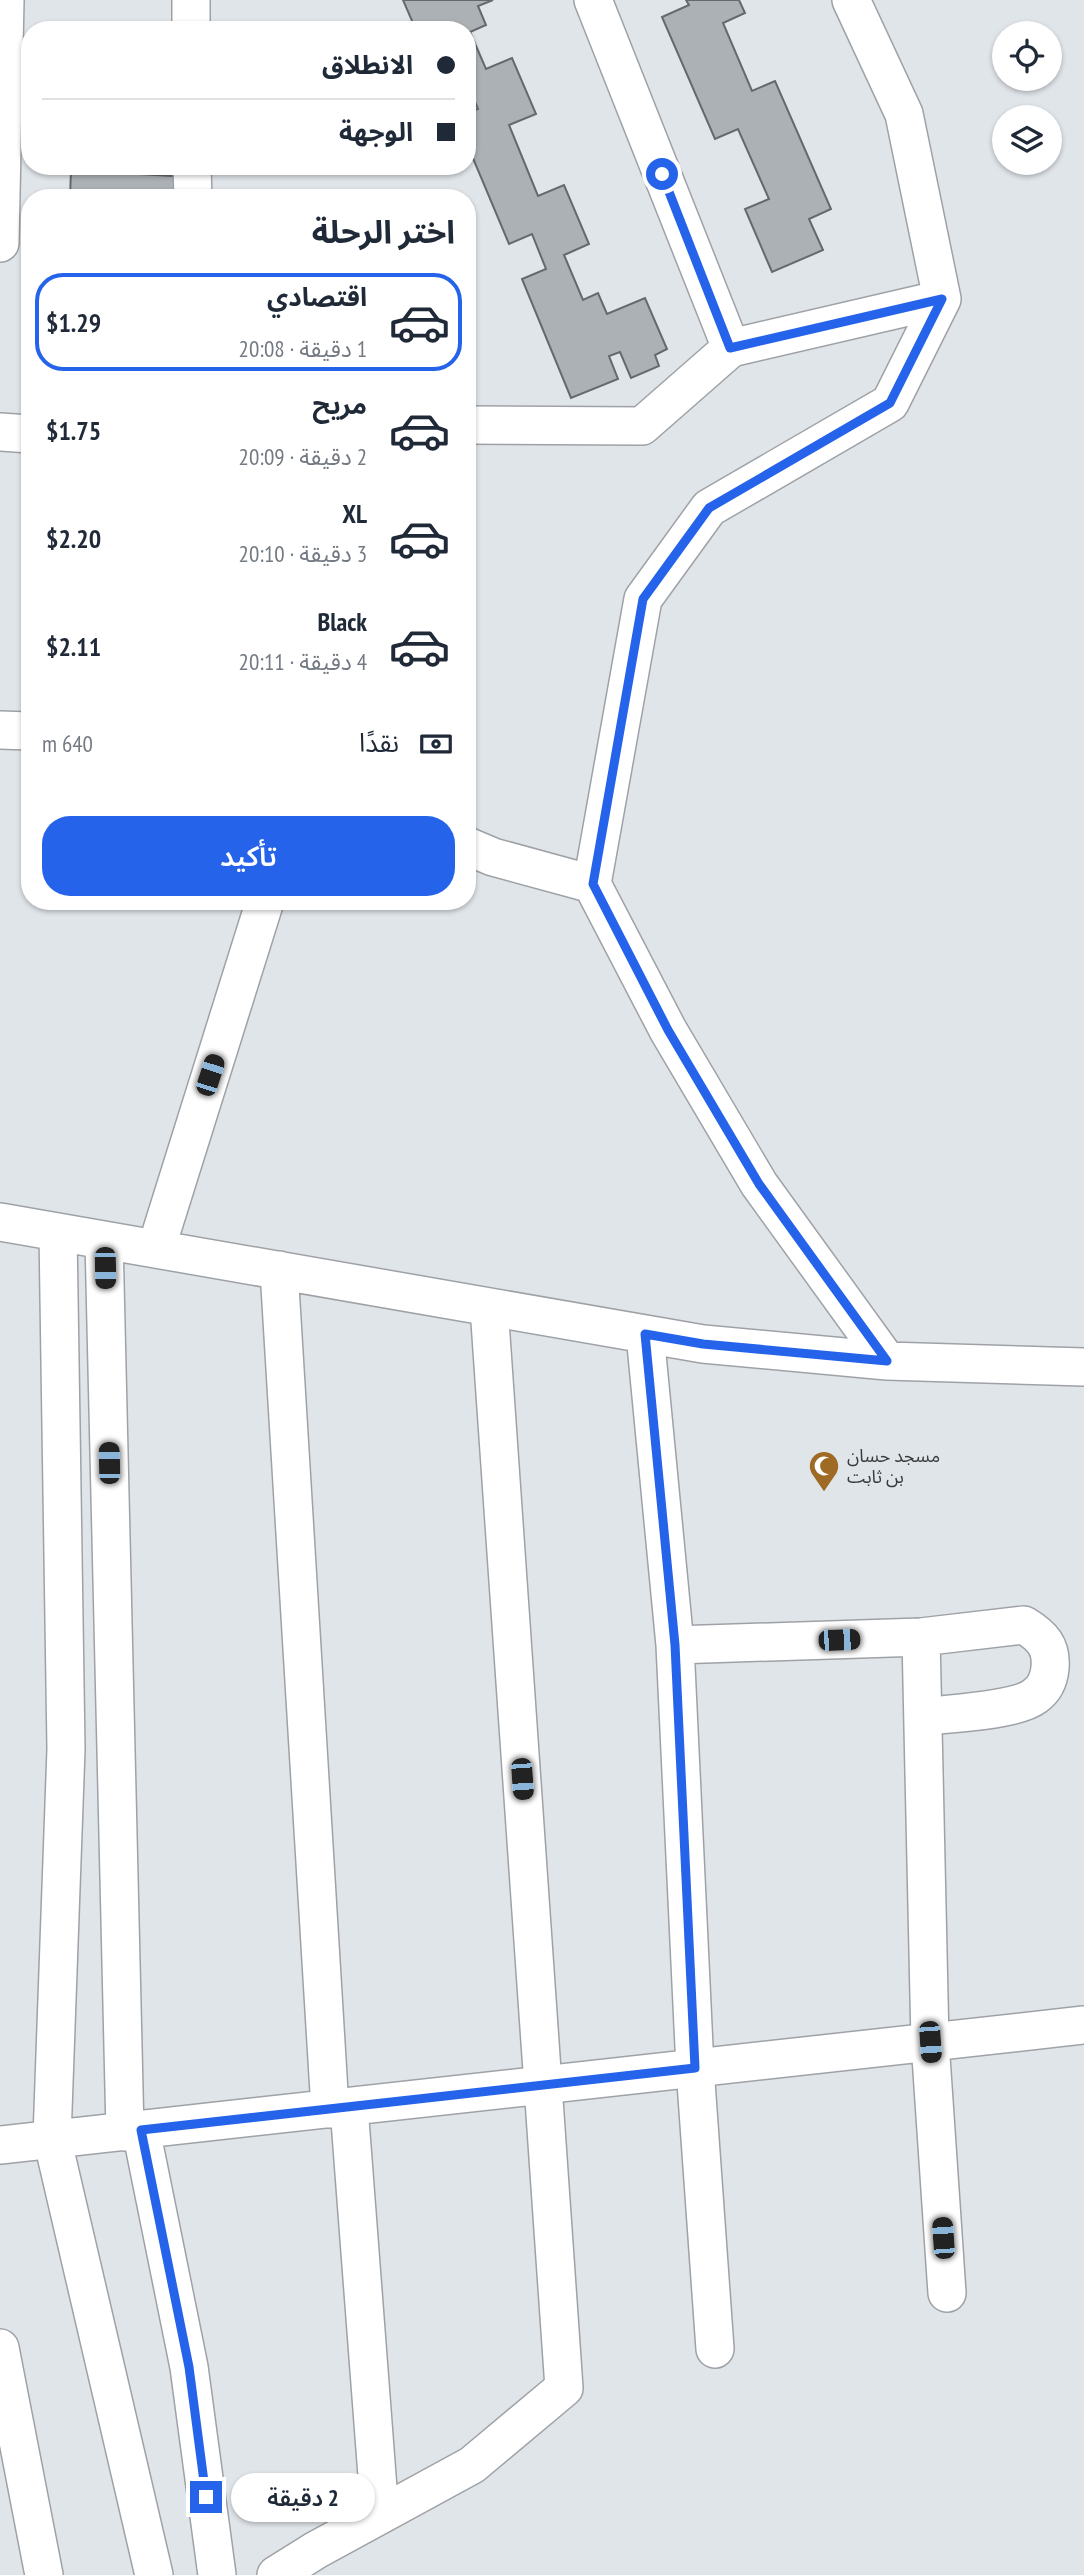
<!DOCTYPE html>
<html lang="ar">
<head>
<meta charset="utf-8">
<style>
	:root { --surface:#fff; --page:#f2f2f3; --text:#1f2937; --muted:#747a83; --line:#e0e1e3; --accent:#2563eb }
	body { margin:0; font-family:"PT Sans Narrow","Noto Sans Arabic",sans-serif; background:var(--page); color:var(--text); direction:rtl; height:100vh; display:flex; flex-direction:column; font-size:26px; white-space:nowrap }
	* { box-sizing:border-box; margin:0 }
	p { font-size:23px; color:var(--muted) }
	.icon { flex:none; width:38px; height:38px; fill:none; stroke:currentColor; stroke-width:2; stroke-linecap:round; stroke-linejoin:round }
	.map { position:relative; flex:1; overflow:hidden; direction:ltr }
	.side { position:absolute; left:21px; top:189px; width:455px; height:721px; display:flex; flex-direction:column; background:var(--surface); border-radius:28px; box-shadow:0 2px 5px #0004; direction:rtl }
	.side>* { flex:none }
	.top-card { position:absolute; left:21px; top:21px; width:455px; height:154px; border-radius:28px; box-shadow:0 2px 5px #0004; direction:rtl; display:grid; align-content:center; height:154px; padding:0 21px; background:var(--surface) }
	.controls { position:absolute; left:992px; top:21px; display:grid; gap:14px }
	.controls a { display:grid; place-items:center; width:70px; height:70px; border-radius:50%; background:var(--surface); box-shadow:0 2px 5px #0004; font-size:35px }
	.end { position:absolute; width:32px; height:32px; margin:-16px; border:9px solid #2563eb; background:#fff; box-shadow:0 0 0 4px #fff }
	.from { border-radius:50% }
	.bubble { position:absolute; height:49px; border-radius:24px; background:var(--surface); box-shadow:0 2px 5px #0004; font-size:23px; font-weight:600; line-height:49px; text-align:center; direction:rtl }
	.car { position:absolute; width:21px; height:42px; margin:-21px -10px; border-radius:9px; box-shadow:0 0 5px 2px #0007; background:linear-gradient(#222 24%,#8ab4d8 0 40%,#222 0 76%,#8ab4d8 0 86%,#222 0) }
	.top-card b { display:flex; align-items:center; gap:24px; height:66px; font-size:26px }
	.top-card b+b { border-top:2px solid var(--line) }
	.top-card i { width:18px; height:18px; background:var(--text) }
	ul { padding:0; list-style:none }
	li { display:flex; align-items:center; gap:21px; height:98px; margin:0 14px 10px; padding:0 7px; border:4px solid transparent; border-radius:28px }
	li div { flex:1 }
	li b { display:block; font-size:26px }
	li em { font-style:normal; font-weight:600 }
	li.active { border-color:var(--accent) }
	li>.icon { width:63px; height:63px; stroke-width:1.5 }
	h2 { padding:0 21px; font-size:32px; line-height:84px }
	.pay { display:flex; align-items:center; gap:18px; height:77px; padding:0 21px; font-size:26px }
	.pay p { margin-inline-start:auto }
	.primary-button { display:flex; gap:14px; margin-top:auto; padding:14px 21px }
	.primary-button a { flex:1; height:80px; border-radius:28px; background:var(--accent); color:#fff; font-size:28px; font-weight:600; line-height:80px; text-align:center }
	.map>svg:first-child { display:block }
	.building { fill:#acb1b5; stroke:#65696d; stroke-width:2 }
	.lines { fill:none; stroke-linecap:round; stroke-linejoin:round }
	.minor-casing { stroke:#9ea2a7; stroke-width:40 }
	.minor { stroke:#fff; stroke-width:37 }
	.route { stroke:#2563eb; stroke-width:9 }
	.labels { text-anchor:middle; stroke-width:5; stroke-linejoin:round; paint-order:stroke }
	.poi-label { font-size:18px; fill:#393b3c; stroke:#e0e5ea; text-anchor:start }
</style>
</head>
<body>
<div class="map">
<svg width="1084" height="2575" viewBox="0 0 1084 2575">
	<rect width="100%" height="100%" fill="#e0e5ea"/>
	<path class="building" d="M403 0H493L478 6 486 25 470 32 486 69 512 58 536 114 509 125 538 196 564 185 589 244 564 255 583 300 598 293 607 314 645 298 667 349 655 355 659 366 631 378 620 352 609 356 618 379 571 398 522 279 546 269 532 234 509 244 467 144V113L478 109 467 83V30H416Z
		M686 0H739L745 13 723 23 752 91 775 81 831 209 809 219 823 250 772 272 745 209 769 199 738 129 715 139 662 17 689 5Z
		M71 170 190 177 189 198H70Z"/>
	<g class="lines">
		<g class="minor-casing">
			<path id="minor" d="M191 0V30
				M192 166 193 198
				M0 243 5 0
				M731 348 942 299
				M467 425 642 426 731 348 593 0
				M0 432 30 434
				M0 730 30 731
				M467 846 493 857 592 884 668 1030 759 1184 887 1361
				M592 884 643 599 709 508 890 403 942 299 904 114 851 0
				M0 1222 703 1344 887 1361 1084 1367
				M58 1232 66 1749 52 2138 154 2575
				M104 1240 125 2132
				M156 1249 265 901
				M279 1270 330 2109
				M645 1334 675 1645 695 2068 715 2349
				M921 1637 930 2042 947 2293
				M675 1645 921 1637 1024 1625C1042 1636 1052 1646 1050 1668 1049 1679 1045 1689 1035 1696 1016 1711 950 1713 923 1717
				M349 2107 380 2515
				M141 2130 189 2367 217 2575
				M0 2145 1084 2025
				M0 2348 44 2575
				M276 2575 316 2550 472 2465 564 2388 489 1307"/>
		</g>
		<use href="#minor" class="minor"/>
	</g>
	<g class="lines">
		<path class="route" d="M206 2497 189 2367 141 2130 695 2068 675 1645 645 1334 703 1344 887 1361 759 1184 668 1030 593 884 643 599 709 508 890 403 942 299 730 348 662 174"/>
	</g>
	<defs>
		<g id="mosque-pin" transform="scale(1.575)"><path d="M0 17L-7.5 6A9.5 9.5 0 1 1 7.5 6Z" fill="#9f6a23" stroke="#e0e5ea"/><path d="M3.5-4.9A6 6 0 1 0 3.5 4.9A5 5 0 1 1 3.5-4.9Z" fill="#fff"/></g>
	</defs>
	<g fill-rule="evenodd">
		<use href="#mosque-pin" x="824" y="1466"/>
	</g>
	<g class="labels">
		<g class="poi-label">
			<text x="847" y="1462">مسجد حسان<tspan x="847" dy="21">بن ثابت</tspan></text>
		</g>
	</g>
</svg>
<div class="controls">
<a><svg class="icon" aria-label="locate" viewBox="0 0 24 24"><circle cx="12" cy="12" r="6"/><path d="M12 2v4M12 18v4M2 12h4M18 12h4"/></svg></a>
<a><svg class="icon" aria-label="layers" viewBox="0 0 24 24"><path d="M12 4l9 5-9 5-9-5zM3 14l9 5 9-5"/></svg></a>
</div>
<i class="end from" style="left:662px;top:174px"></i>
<i class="end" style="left:206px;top:2497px"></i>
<div class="bubble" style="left:231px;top:2473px;width:144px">2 دقيقة</div>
<i class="car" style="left:210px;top:1075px;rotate:18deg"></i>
<i class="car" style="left:105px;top:1268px;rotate:179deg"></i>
<i class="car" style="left:109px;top:1463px;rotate:359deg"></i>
<i class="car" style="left:839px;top:1640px;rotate:88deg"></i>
<i class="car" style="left:522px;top:1779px;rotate:176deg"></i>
<i class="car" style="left:930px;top:2042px;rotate:176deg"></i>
<i class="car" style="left:943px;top:2238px;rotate:356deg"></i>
<div class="top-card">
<b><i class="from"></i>الانطلاق</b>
<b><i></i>الوجهة</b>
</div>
<section class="side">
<h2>اختر الرحلة</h2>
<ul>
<li class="active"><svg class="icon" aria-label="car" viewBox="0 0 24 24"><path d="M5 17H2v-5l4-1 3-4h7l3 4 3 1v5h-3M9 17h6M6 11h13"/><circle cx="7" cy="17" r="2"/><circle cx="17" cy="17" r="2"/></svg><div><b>اقتصادي</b><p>1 دقيقة · 20:08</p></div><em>$1.29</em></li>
<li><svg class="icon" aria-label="car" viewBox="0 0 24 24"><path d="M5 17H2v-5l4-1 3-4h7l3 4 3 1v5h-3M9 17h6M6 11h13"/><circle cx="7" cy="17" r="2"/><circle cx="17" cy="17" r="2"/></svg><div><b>مريح</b><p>2 دقيقة · 20:09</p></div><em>$1.75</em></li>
<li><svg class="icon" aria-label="car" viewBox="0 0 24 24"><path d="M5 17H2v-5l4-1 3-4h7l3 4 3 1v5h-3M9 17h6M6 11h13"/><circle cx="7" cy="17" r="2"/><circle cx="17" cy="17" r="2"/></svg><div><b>XL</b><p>3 دقيقة · 20:10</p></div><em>$2.20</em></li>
<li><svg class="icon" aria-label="car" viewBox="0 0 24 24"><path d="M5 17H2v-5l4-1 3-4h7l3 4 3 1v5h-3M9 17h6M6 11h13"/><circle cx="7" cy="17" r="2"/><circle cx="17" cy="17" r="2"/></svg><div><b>Black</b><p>4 دقيقة · 20:11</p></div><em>$2.11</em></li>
</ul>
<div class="pay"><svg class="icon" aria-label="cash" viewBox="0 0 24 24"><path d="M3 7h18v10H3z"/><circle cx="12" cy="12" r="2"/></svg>نقدًا<p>640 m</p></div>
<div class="primary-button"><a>تأكيد</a></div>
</section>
</div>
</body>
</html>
